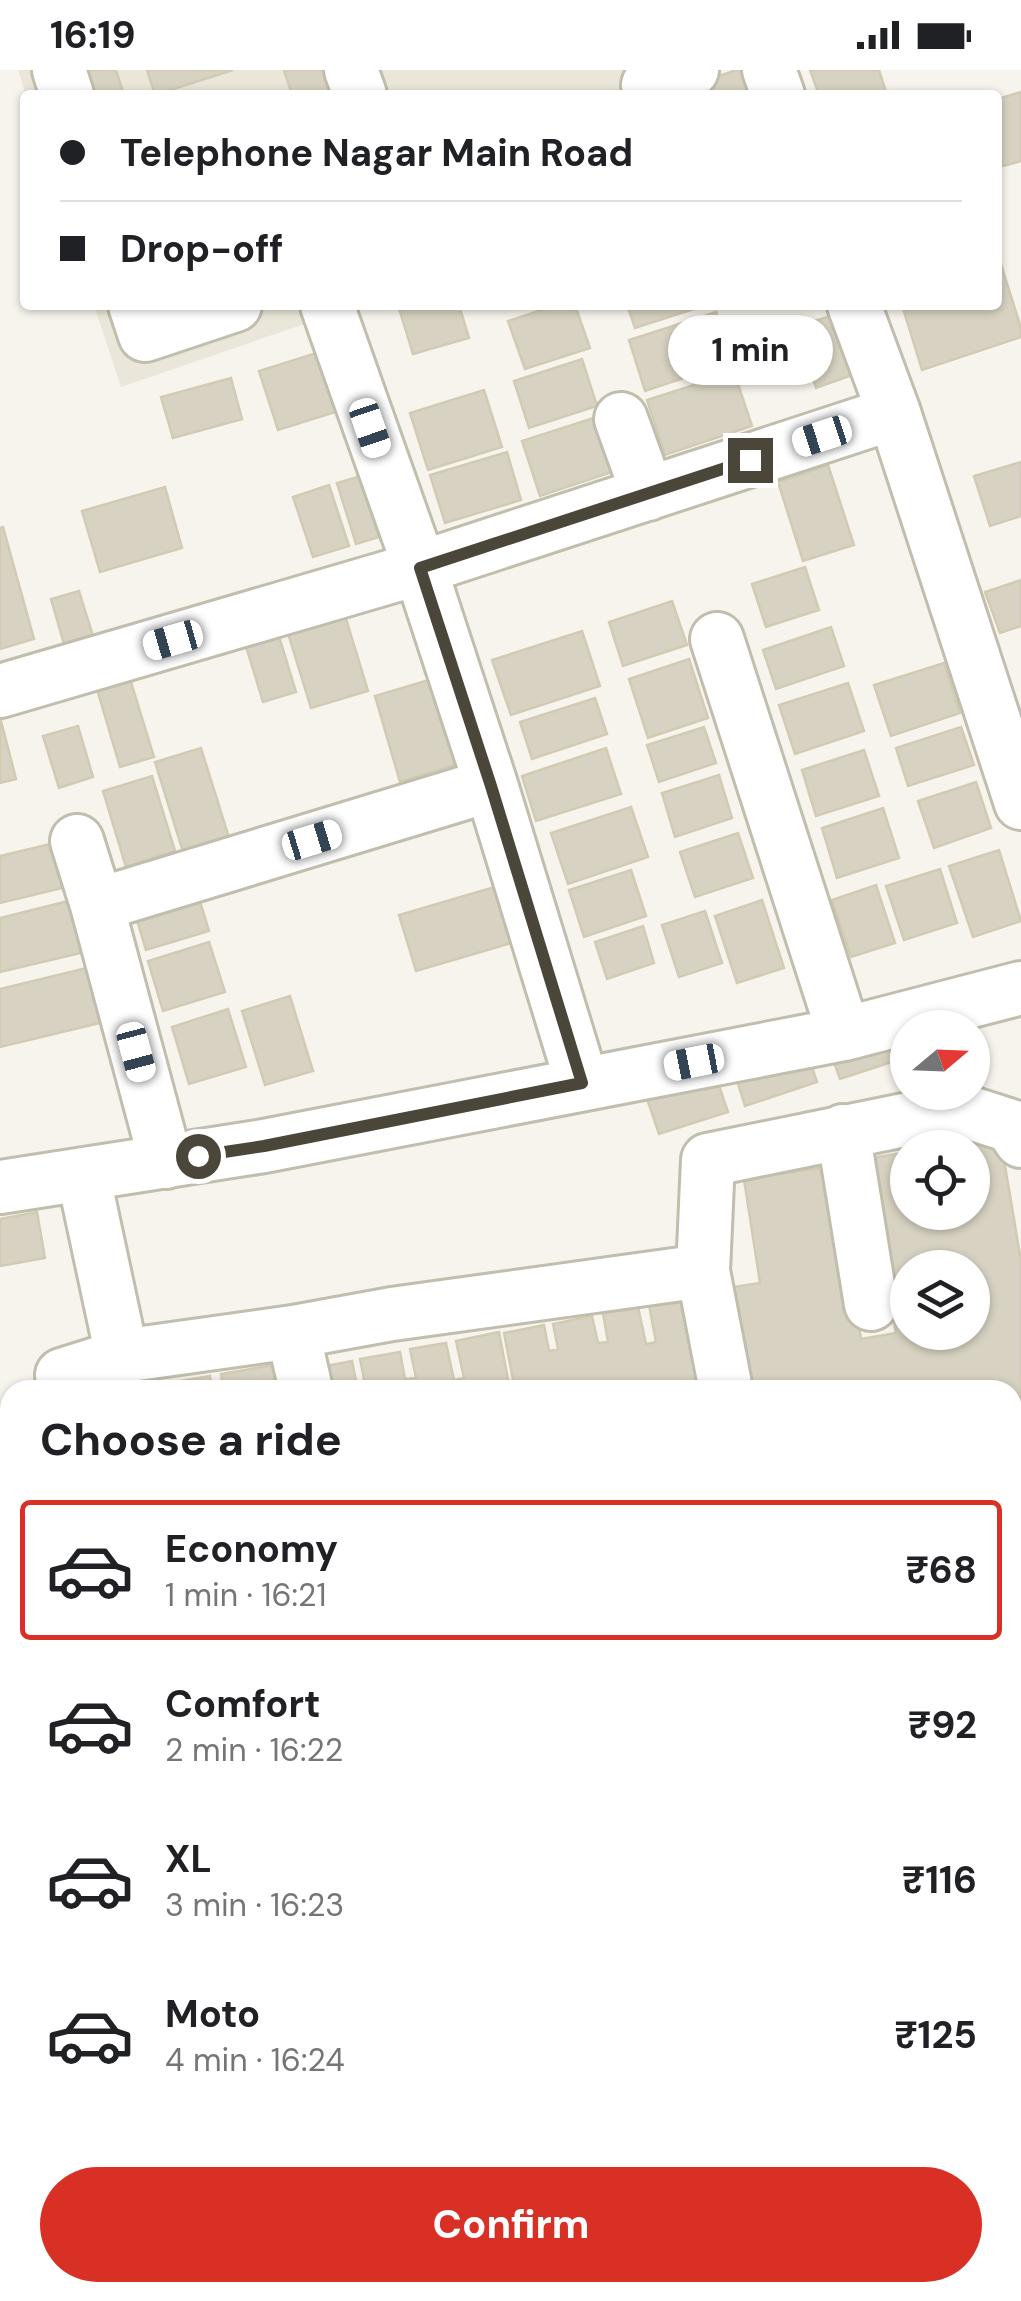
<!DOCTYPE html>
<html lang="en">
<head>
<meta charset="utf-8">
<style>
	:root { --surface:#fff; --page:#f6f6f6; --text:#202124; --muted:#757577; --line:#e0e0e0; --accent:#d93025 }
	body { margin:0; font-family:"DM Sans",sans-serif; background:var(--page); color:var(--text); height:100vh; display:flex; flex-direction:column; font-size:38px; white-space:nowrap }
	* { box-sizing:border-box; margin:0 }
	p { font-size:32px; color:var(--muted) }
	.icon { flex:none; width:55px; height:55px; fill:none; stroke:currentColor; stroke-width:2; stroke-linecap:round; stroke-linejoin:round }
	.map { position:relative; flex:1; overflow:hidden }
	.drawer { position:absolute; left:0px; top:1310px; width:1022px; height:922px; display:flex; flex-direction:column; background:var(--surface); border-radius:30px 30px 0 0; box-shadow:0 2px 8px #0004 }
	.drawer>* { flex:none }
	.banner { position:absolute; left:20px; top:20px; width:982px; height:220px; border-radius:10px; box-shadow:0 2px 8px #0004; display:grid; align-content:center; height:220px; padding:0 40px; background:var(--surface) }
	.needle { width:65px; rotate:71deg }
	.tools { position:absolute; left:890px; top:940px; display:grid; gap:20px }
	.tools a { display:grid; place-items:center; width:100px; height:100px; border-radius:50%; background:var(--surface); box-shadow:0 2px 8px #0004; font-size:50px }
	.end { position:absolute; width:45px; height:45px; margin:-22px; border:12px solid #4a4639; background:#fff; box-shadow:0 0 0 5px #fff }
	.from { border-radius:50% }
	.bubble { position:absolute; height:70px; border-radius:35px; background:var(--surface); box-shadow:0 2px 8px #0004; font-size:32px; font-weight:700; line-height:70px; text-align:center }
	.car { position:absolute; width:30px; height:60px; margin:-30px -15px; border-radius:12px; box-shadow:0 0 8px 2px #0007; background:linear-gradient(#fff 24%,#345 0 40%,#fff 0 76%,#345 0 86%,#fff 0) }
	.banner b { display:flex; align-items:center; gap:35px; height:95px; font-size:38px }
	.banner b+b { border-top:2px solid var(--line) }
	.banner i { width:25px; height:25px; background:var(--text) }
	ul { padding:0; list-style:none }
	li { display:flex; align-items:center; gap:30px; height:140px; margin:0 20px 15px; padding:0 20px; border:5px solid transparent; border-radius:10px }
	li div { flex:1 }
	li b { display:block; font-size:38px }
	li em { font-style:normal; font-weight:700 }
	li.current { border-color:var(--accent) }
	li>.icon { width:90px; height:90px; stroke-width:1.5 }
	h2 { padding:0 40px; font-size:45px; line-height:120px }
	.action { display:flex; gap:20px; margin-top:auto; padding:20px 40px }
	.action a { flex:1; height:115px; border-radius:60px; background:var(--accent); color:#fff; font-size:40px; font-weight:700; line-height:115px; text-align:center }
	.status { display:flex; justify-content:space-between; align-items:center; height:70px; padding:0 50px; background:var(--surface); direction:ltr }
	.status svg { height:28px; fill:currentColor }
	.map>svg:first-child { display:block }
	.residential { fill:#eae7da }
	.water { fill:url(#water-rules) }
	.building { fill:#d7d2c1; stroke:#d2cbb4; stroke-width:2.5; fill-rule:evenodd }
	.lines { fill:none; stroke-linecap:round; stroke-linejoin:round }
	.minor-casing { stroke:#c1beae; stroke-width:58 }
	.minor { stroke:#fff; stroke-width:52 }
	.route { stroke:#4a4639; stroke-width:12 }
</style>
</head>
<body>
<div class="status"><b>16:19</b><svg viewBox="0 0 49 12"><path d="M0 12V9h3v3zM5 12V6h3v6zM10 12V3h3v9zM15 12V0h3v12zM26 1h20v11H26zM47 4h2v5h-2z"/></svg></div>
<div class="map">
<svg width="1021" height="2231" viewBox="0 0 1021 2231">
	<defs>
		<pattern id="water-rules" width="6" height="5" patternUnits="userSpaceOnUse" patternTransform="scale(2.5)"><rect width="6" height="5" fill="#a9c9f1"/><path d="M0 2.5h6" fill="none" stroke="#8ca5c4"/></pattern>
	</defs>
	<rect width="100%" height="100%" fill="#f6f4ec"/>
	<path class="residential" d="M18 0H659L667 25H26Z
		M94 235H360L121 317Z"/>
	<path class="water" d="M1021 1766V2072H1012V1768Z"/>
	<path class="building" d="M67 0H116L124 25H75Z
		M147 0H233L155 25Z
		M284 0H340L348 25H292Z
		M736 0H761L769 25H687L685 18Z
		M810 0H879L887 25H819Z
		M1021 22V91L1003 96 998 77V29Z
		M998 185 1021 258V267L922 300 902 235H998Z
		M398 235H459L469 268 413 284Z
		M557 235H575L590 278 525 299 508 251Z
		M627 235H706L635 258Z
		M716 242 732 292 645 321 629 270Z
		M836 244 855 304 816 318 796 257Z
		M326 280 345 339 278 360 259 301Z
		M582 289 597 336 529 358 514 311Z
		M734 302 752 356 665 385 647 330Z
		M231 308 242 349 173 368 161 327Z
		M484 320 502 377 428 400 410 343Z
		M612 342 630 396 540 426 522 371Z
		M507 382 521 430 445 453 430 405Z
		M1021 392V446L990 456 974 406Z
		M828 395 854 475 803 491 778 412Z
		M371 403 389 464 356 474 337 413Z
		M329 415 349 476 313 487 293 427Z
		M165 417 182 478 100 502 82 441Z
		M3 457 34 569 0 579V458Z
		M805 497 819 540 766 557 752 514Z
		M1021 510V556L1000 563 985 522Z
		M79 521 97 579 68 588 51 529Z
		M340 529 368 621 311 638 283 547Z
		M672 531 687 575 623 596 609 552Z
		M275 553 296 622 263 632 242 563Z
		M831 557 844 596 776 619 763 580Z
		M582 561 600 616 511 645 492 590Z
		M689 589 708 648 648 668 629 609Z
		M944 593 960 643 891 666 874 615Z
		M127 599 154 687 120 697 94 609Z
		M432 609 458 694 400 712 375 626Z
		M848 613 864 661 795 684 779 635Z
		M595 628 607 664 532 689 520 652Z
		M0 647 16 709 0 713Z
		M78 656 93 707 59 718 43 666Z
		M704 657 716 693 659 712 647 675Z
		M961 657 974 695 908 716 896 678Z
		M201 678 230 771 184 785 155 692Z
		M606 678 621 724 536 751 522 706Z
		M864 680 879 726 816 746 802 700Z
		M719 705 732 748 675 767 662 723Z
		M152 706 175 781 126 797 103 721Z
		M976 712 991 758 934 778 918 731Z
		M631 737 648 787 568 814 551 763Z
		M883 738 899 788 837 808 822 758Z
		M738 763 753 808 695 827 680 782Z
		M63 771 74 815 0 833V786Z
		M999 780 1021 851 973 867 949 796Z
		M940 799 957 853 904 870 886 816Z
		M631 800 646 846 584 867 569 820Z
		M195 815 209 861 146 880 132 834Z
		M501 815 518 871 416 901 399 845Z
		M876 815 895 873 851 887 832 830Z
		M80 828 93 880 0 902V848Z
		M762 830 784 898 737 913 715 846Z
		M705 841 722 893 679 907 662 855Z
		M643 856 654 893 607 909 595 872Z
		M209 872 225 922 163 941 148 891Z
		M99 895 112 950 0 977V919Z
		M290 926 313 1001 265 1015 242 941Z
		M228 939 246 997 189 1014 172 957Z
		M887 956 898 990 840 1009 828 975Z
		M806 978 817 1012 745 1036 734 1001Z
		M712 995 728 1042 659 1064 643 1017Z
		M1000 1066 1021 1191V1428L1012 1429V1320H736L721 1219 760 1213 744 1109 834 1096 861 1269 896 1263 865 1089 908 1082V1142H972V1078H935ZM908 1198H972V1262H908Z
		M37 1142 45 1188 0 1196V1149Z
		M691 1227 710 1320H515L504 1263 544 1255 549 1281 558 1279 553 1254 592 1246 598 1273 608 1272 603 1243 638 1237 646 1274 656 1272 649 1235Z
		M499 1262 510 1320H315L311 1299 352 1291 357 1316 365 1314 360 1289 400 1282 405 1309 416 1308 410 1279 446 1273 454 1310 464 1308 456 1271Z
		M285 1293 290 1320H223L221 1304Z
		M210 1306 212 1320H157L156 1315Z
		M1021 1468V1532L1018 1533 1021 1551 1012 1568V1469Z
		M0 1734 10 1735V1797L0 1800Z
		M10 1939V1983L0 1985V1941Z
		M10 2000V2041L0 2043V2002Z
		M10 2051V2097L0 2099V2053Z
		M10 2104V2148L0 2150V2106Z
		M10 2154V2222L47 2223 7 2231 0 2196V2156Z
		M272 2222H324L326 2231H274Z
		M723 2222H740L742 2231H693Z
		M750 2222H821L823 2231H752Z
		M872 2222H934L936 2231H875Z"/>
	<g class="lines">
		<g class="minor-casing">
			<path id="minor" d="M59 0 67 25
				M351 0 360 25
				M769 0 778 25
				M648 15 692 0
				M135 235 145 265 235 235
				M327 235 420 498 491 715 582 1013
				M854 235 894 343 1021 733
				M621 349 648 424
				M717 569 844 964
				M0 621 420 498 894 343
				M77 771 97 835 166 1092
				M97 835 491 715
				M843 1061 871 1234
				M83 1104 122 1286
				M0 1117 264 1076 844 964 1021 918
				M703 1201 726 1320
				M293 1262 306 1320
				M65 1320 62 1305 122 1286 293 1262 392 1244 703 1201 708 1090 958 1039 1011 1056 1021 1071
				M1012 1455 1021 1453
				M1012 1575 1021 1573
				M0 1632 10 1631
				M0 1727 10 1725
				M0 1919 10 1917
				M846 2222 848 2231
				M64 2231 103 2222"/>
		</g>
		<use href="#minor" class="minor"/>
	</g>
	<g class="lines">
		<path class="route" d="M198 1086 264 1076 582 1013 491 716 420 498 750 390"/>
	</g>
</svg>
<div class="tools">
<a><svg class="needle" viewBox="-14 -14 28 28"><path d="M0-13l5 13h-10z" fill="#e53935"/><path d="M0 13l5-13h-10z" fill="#757577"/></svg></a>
<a><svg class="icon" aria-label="locate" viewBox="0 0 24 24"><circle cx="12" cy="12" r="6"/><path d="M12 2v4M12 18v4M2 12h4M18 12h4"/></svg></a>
<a><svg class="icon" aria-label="layers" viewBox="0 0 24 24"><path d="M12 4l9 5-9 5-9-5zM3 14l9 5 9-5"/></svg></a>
</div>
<i class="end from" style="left:198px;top:1086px"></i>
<i class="end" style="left:750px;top:390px"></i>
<div class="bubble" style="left:668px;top:245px;width:165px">1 min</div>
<i class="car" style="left:370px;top:358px;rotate:161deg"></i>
<i class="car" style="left:822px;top:366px;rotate:252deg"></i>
<i class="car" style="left:173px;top:570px;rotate:254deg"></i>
<i class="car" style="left:312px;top:770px;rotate:73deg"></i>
<i class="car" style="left:136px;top:982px;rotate:165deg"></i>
<i class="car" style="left:694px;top:992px;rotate:259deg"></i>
<div class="banner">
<b><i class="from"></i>Telephone Nagar Main Road</b>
<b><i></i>Drop-off</b>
</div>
<section class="drawer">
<h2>Choose a ride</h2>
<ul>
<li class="current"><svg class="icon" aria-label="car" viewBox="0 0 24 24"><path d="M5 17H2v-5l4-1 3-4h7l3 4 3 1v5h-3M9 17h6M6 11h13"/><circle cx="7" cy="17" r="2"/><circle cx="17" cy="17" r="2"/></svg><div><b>Economy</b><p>1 min · 16:21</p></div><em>₹68</em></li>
<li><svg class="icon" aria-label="car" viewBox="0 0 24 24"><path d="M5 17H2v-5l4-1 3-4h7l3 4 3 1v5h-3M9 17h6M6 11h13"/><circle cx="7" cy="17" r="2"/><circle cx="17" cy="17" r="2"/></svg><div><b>Comfort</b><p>2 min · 16:22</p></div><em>₹92</em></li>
<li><svg class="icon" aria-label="car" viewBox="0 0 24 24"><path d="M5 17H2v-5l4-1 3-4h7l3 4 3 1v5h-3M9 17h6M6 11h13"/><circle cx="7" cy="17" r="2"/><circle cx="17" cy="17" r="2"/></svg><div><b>XL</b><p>3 min · 16:23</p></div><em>₹116</em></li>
<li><svg class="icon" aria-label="car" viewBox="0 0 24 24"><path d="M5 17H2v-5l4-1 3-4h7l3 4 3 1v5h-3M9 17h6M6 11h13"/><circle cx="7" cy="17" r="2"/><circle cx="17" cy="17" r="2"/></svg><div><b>Moto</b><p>4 min · 16:24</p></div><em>₹125</em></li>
</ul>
<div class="action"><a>Confirm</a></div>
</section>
</div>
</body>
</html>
